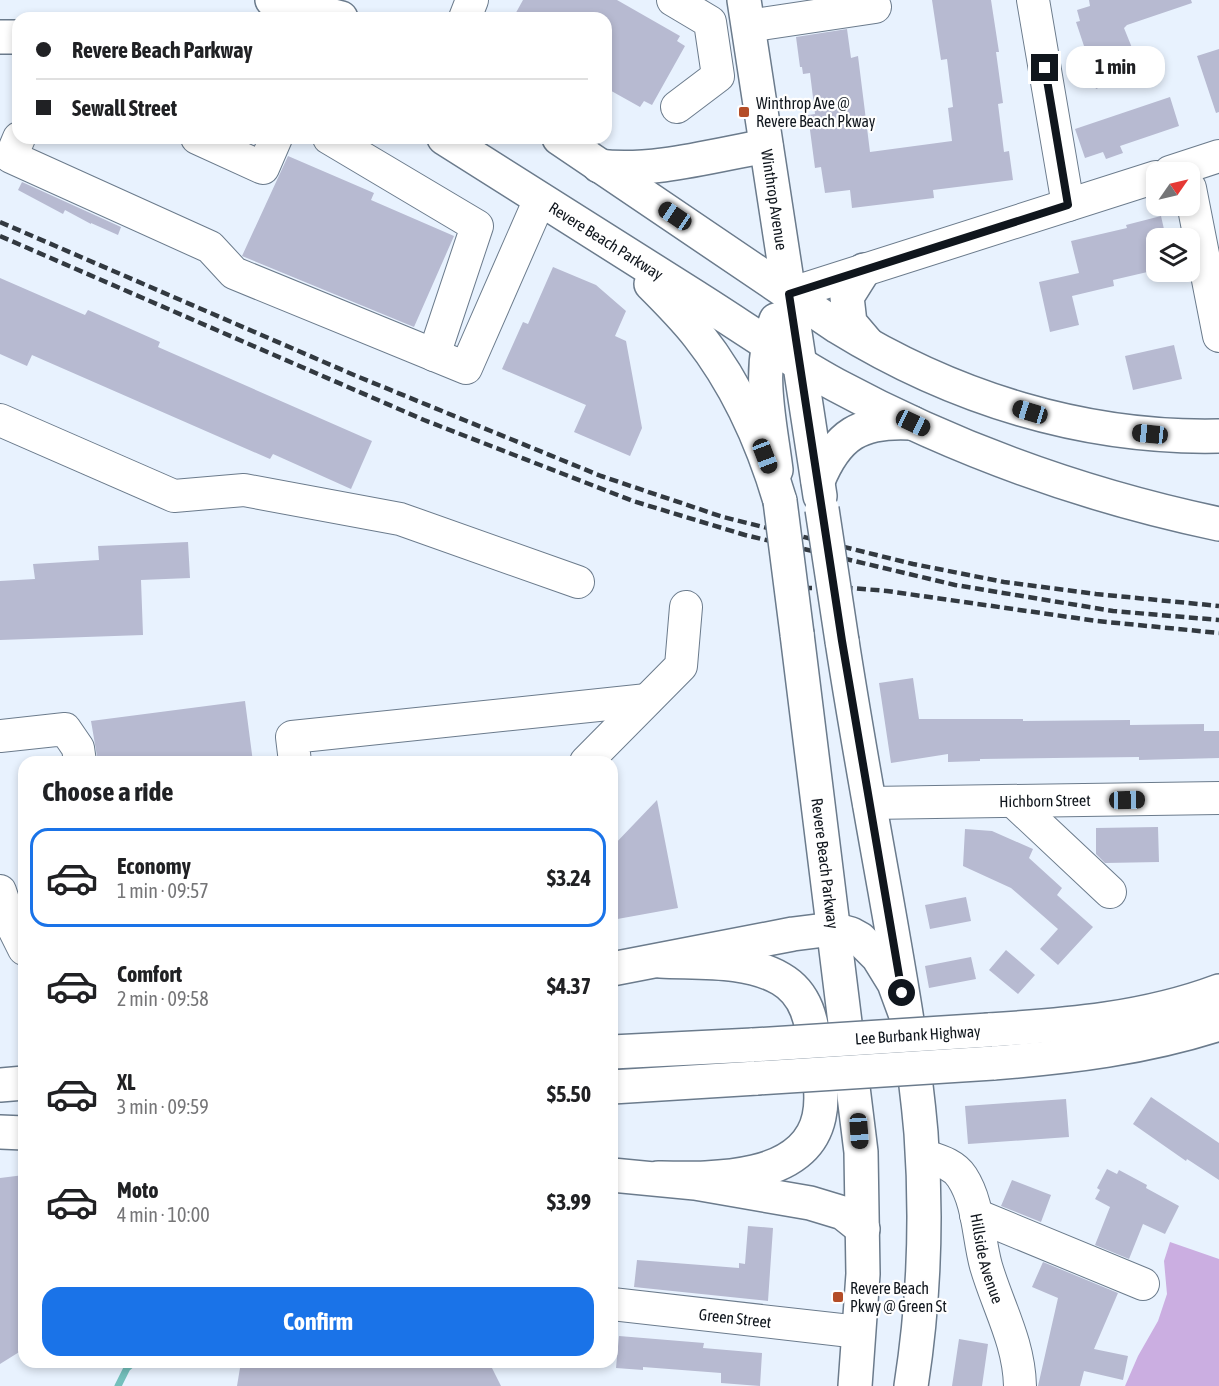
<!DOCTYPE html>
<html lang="en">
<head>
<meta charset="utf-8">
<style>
	:root { --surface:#fff; --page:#f6f6f6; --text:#202124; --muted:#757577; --line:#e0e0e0; --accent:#1a73e8 }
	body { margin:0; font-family:"Asap Condensed",sans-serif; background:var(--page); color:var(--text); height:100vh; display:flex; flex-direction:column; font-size:22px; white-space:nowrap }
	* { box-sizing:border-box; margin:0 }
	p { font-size:20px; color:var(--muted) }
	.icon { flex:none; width:33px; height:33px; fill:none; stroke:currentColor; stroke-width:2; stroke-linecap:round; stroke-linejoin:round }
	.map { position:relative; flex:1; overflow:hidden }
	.panel { position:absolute; left:18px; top:756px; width:600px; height:612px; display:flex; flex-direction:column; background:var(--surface); border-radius:18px; box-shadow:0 3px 9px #0003 }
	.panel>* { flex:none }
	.hud { position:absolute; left:12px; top:12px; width:600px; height:132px; border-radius:18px; box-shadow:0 3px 9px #0003; display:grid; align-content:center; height:132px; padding:0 24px; background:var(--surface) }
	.needle { width:39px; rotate:56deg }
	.tools { position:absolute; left:1146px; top:162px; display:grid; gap:12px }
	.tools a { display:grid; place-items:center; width:54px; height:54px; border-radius:12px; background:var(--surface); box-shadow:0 3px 9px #0003; font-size:30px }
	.end { position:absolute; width:27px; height:27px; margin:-14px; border:8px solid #10161d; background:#fff; box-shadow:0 0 0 3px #fff }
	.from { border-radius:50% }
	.bubble { position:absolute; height:42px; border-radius:18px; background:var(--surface); box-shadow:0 3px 9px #0003; font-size:20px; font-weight:700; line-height:42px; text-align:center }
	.car { position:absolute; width:18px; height:36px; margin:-18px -9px; border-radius:8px; box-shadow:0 0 4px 2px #0007; background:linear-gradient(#222 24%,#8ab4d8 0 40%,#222 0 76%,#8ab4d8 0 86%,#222 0) }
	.hud b { display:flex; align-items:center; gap:21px; height:57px; font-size:22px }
	.hud b+b { border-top:2px solid var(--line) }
	.hud i { width:15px; height:15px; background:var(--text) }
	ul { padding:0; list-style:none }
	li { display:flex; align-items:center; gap:18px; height:99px; margin:0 12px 9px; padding:0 12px; border:3px solid transparent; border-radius:18px }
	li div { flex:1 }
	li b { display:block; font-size:22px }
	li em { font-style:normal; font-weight:700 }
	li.on { border-color:var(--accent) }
	li>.icon { width:54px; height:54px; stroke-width:1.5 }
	h2 { padding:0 24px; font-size:27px; line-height:72px }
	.button { display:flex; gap:12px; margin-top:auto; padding:12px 24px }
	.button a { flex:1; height:69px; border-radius:18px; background:var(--accent); color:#fff; font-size:24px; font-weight:700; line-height:69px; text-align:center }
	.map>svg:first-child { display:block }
	.forest { fill:#cbaee1 }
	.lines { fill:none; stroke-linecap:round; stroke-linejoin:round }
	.stream { stroke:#74c0bc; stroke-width:7 }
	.building { fill:#b7bad1 }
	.minor-casing { stroke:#6b7b8c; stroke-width:34 }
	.major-casing { stroke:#6b7b8c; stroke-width:36 }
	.highway-casing { stroke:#6b7b8c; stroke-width:36 }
	.minor { stroke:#fff; stroke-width:32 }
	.major { stroke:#fff; stroke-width:33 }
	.highway { stroke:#fff; stroke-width:33 }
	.rail { stroke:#323940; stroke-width:4.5; stroke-dasharray:9 4.5; stroke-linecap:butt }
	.major-bridge-casing { stroke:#6b7b8c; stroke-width:36; stroke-linecap:butt }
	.highway-bridge-casing { stroke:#6b7b8c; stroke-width:36; stroke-linecap:butt }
	.major-bridge { stroke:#fff; stroke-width:33 }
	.highway-bridge { stroke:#fff; stroke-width:33 }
	.route { stroke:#10161d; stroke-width:8 }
	.poi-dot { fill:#b44d27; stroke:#fefefe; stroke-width:2 }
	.labels { text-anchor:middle; stroke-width:4.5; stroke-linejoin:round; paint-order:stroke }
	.poi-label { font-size:16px; fill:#10161d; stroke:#fefefe; text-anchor:start }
	.street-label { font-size:16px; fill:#10161d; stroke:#fefefe }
</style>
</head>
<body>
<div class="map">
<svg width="1219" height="1386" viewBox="0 0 1219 1386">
	<rect width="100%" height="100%" fill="#e8f2fe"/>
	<path class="forest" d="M1170 1242 1219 1259V1386H1125L1138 1356 1158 1321 1167 1294 1164 1261Z"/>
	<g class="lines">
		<path class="stream" d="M118 1386 127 1368 134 1362"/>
	</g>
	<path class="building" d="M523 0H617L680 36 677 41 685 46 652 105 644 101 640 107 606 88V18H513Z
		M932 0H991L999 52H996L1003 103 998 104 1004 152 1009 151 1013 180 933 190 934 198 852 208 850 190 825 193 821 167 815 168 808 115 815 114 810 73 803 74 802 67H800L796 37 847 29 851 58 858 56 870 152 952 141 948 108 953 107 947 59 941 60Z
		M1089 0H1191L1192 3 1127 25 1124 28 1141 70 1096 89 1086 62 1089 61 1076 22 1080 21 1077 10 1090 6Z
		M1219 49V112L1216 113 1197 56Z
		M1170 97 1179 126 1120 146 1123 153 1106 159 1103 152 1085 158 1075 129Z
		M288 156 374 193 371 200 454 236 414 327 242 256Z
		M22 182 121 227 118 235 91 223V224L65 210 63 214 18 190Z
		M1161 216 1166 238H1156V270L1113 280 1114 286 1072 296 1079 325 1050 332 1039 282 1079 273 1071 241 1127 228 1126 225Z
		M553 267 596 285 626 311 615 336 626 341 642 428 630 456 574 432 586 405 502 369 523 322 528 324Z
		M0 278 85 315 88 310 160 342 158 347 372 441 351 489 273 454 270 459 32 355 27 366 0 354Z
		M1174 345 1182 379 1133 390 1125 356Z
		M188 542 190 578 141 580 143 635 0 640V581L35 579 33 564 99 560 98 546Z
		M913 678 919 719H1023V721L1130 720V725L1204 724V731H1219V758L1139 760V757L1054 758 980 759V761L948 762V754L891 763 879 683Z
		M245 701 253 762H98L91 721Z
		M657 800 678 908 612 920V847Z
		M1158 827 1159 862 1105 863 1096 854V828Z
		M965 829 992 831 1033 849 1029 858 1062 888 1057 895 1093 927 1058 965 1040 949 1058 929 1011 888 963 866Z
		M966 897 971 921 930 929 925 905Z
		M1006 950 1035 975 1018 994 989 970Z
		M971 957 976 979 929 988 925 966Z
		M1151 1097 1219 1143V1180L1187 1159 1186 1161 1133 1124Z
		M1066 1099 1069 1137 968 1144 965 1106Z
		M1107 1169 1117 1174 1119 1170 1147 1185 1146 1188 1179 1206 1165 1234 1143 1224 1129 1259 1095 1245 1110 1207 1095 1199 1100 1190 1097 1188Z
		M24 1175V1349L0 1364V1178Z
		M1012 1180 1051 1195 1041 1222 1001 1206Z
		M748 1226 773 1228 768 1301 634 1287 637 1260 739 1268V1263L745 1264Z
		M1043 1262 1118 1293 1094 1349 1128 1356 1123 1380 1084 1371 1080 1386H1038L1058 1298 1032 1287Z
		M619 1336 704 1343 703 1348 762 1353 760 1386 721 1383V1373L643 1367V1370L616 1368Z
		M959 1339 988 1344 982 1386H952Z
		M241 1362H489L501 1386H237Z"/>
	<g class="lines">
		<g class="minor-casing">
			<g id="minor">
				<path d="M673 0 710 22 718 76 677 107"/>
				<path d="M1033 0 1068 205"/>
				<path d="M465 18 472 0"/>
				<path d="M748 26 875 7"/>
				<path d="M19 138 11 157 210 247 234 273 466 368 540 199"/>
				<path d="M197 138 263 168 276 138"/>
				<path d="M329 138 477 226 434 355"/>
				<path d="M1170 172 1219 156"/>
				<path d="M1190 188 1219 336"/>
				<path d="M789 294 1156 177"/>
				<path d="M0 420 174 496 244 490 400 519 578 582"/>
				<path d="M0 736 65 729 78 748 80 762"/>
				<path d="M295 762 292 737 647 700"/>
				<path d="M586 762 681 666 686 607"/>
				<path d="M1013 801 1110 892"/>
				<path id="s1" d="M869 803 1219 798"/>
				<path d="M0 891 10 921 24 949"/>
				<path id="s2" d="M922 1155C936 1160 953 1163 962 1177 979 1203 978 1237 986 1266 998 1307 1019 1342 1020 1386"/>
				<path d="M976 1215 1143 1284"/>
				<path id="s3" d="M612 1304 859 1332"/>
			</g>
		</g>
		<g class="major-casing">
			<g id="major">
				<path id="s4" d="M744 0 820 496"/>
				<path d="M776 470C770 421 756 368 776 320"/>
				<path id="s5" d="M797 634 861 1152 863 1274 855 1386"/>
				<path d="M842 641C855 725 870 808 885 891 899 971 914 1052 921 1133 927 1217 924 1303 911 1386"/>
			</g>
		</g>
		<g class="highway-casing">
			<g id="highway">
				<path d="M272 0 341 18"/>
				<path d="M0 37H18"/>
				<path id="s6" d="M444 138C529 192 613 245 697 298 743 327 788 359 836 385 955 449 1086 496 1219 524"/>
				<path d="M559 138 838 327C953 398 1084 439 1219 436"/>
				<path d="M599 166C651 173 715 155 766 146"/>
				<path d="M864 270 847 297 850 323 867 343"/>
				<path d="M651 284C667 300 684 317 698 335 736 383 763 443 780 501"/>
				<path d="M818 481C837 435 860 420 912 423"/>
				<path d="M612 969 793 934 833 929 851 934 860 939 878 957 894 983 905 1013"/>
				<path d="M989 1030C1067 1025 1144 1019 1219 991"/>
				<path d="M612 1052 753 1045"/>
				<path d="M993 1063C1070 1057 1145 1048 1219 1024"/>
				<path d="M0 1085 24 1083"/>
				<path d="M612 1087 757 1078"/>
				<path d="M0 1132 24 1133"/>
				<path d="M612 1175 695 1183 810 1203 843 1213 863 1229"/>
				<path d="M658 1178C710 1179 805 1182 819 1117 824 1095 818 1071 815 1049 812 1022 807 994 781 979 747 959 698 963 660 961"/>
			</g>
		</g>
		<use href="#minor" class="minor"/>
		<use href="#major" class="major"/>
		<use href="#highway" class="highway"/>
		<path class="rail" d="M0 222 354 375 601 476 723 517 913 564 1004 582 1096 594 1219 606
			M0 236 424 420 633 501 745 535 955 585 1113 611 1219 620
			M776 588H851L887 591 1097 621 1219 633"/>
		<g class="major-bridge-casing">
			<path id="major-bridge" d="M780 501 797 634
				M822 509 842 641"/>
		</g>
		<g class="highway-bridge-casing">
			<g id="highway-bridge">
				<path id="s7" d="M753 1045 989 1030"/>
				<path d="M757 1078 993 1063"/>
			</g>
		</g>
		<use href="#major-bridge" class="major-bridge"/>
		<use href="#highway-bridge" class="highway-bridge"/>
	</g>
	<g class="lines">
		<path class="route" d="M902 993 842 641 789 294 1068 205 1045 68"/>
	</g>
	<g class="poi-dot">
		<rect x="738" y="106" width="12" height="12" rx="3"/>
		<rect x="832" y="1291" width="12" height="12" rx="3"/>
	</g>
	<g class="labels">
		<g class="poi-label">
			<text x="756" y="109">Winthrop Ave @<tspan x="756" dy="18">Revere Beach Pkway</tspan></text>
			<text x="850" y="1294">Revere Beach<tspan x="850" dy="18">Pkwy @ Green St</tspan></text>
		</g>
		<g class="street-label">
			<text dy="6" stroke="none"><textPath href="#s4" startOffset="202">Winthrop Avenue</textPath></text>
			<text dy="6" stroke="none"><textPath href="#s6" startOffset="192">Revere Beach Parkway</textPath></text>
			<text dy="6" stroke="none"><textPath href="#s1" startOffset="176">Hichborn Street</textPath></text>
			<text dy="6" stroke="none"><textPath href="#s5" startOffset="231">Revere Beach Parkway</textPath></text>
			<text dy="6" stroke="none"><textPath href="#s7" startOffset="165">Lee Burbank Highway</textPath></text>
			<text dy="6" stroke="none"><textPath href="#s2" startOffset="132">Hillside Avenue</textPath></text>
			<text dy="6" stroke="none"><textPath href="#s3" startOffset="124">Green Street</textPath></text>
		</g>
	</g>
</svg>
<div class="tools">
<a><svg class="needle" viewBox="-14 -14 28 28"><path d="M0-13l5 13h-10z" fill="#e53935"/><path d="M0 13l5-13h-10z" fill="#757577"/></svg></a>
<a><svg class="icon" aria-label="layers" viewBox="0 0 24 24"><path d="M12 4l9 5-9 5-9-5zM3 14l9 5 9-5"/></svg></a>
</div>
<i class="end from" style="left:902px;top:993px"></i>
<i class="end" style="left:1045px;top:68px"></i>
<div class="bubble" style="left:1066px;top:46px;width:99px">1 min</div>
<i class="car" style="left:675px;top:216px;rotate:304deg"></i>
<i class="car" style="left:1030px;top:412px;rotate:287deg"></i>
<i class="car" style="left:913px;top:423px;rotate:115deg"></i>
<i class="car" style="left:1150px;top:434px;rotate:276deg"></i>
<i class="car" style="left:765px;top:456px;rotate:159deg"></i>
<i class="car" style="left:1127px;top:800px;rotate:89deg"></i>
<i class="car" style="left:859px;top:1131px;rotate:176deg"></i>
<div class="hud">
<b><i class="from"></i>Revere Beach Parkway</b>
<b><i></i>Sewall Street</b>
</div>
<section class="panel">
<h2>Choose a ride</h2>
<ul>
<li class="on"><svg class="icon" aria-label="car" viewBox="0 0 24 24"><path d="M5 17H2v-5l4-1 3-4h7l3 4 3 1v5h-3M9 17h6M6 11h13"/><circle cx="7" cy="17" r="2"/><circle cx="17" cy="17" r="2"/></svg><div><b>Economy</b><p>1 min · 09:57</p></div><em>$3.24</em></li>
<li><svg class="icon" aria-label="car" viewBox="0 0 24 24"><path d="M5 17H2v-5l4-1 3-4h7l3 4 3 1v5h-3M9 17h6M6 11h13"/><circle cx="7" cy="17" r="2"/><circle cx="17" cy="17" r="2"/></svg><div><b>Comfort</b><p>2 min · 09:58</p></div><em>$4.37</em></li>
<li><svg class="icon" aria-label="car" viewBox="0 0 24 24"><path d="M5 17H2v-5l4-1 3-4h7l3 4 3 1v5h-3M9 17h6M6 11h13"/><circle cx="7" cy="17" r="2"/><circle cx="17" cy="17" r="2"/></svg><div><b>XL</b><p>3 min · 09:59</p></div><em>$5.50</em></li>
<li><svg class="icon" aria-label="car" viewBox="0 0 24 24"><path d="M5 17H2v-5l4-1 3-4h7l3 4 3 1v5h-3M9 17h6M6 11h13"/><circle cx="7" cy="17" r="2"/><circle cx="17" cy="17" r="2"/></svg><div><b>Moto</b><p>4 min · 10:00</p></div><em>$3.99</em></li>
</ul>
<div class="button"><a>Confirm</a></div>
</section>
</div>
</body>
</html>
